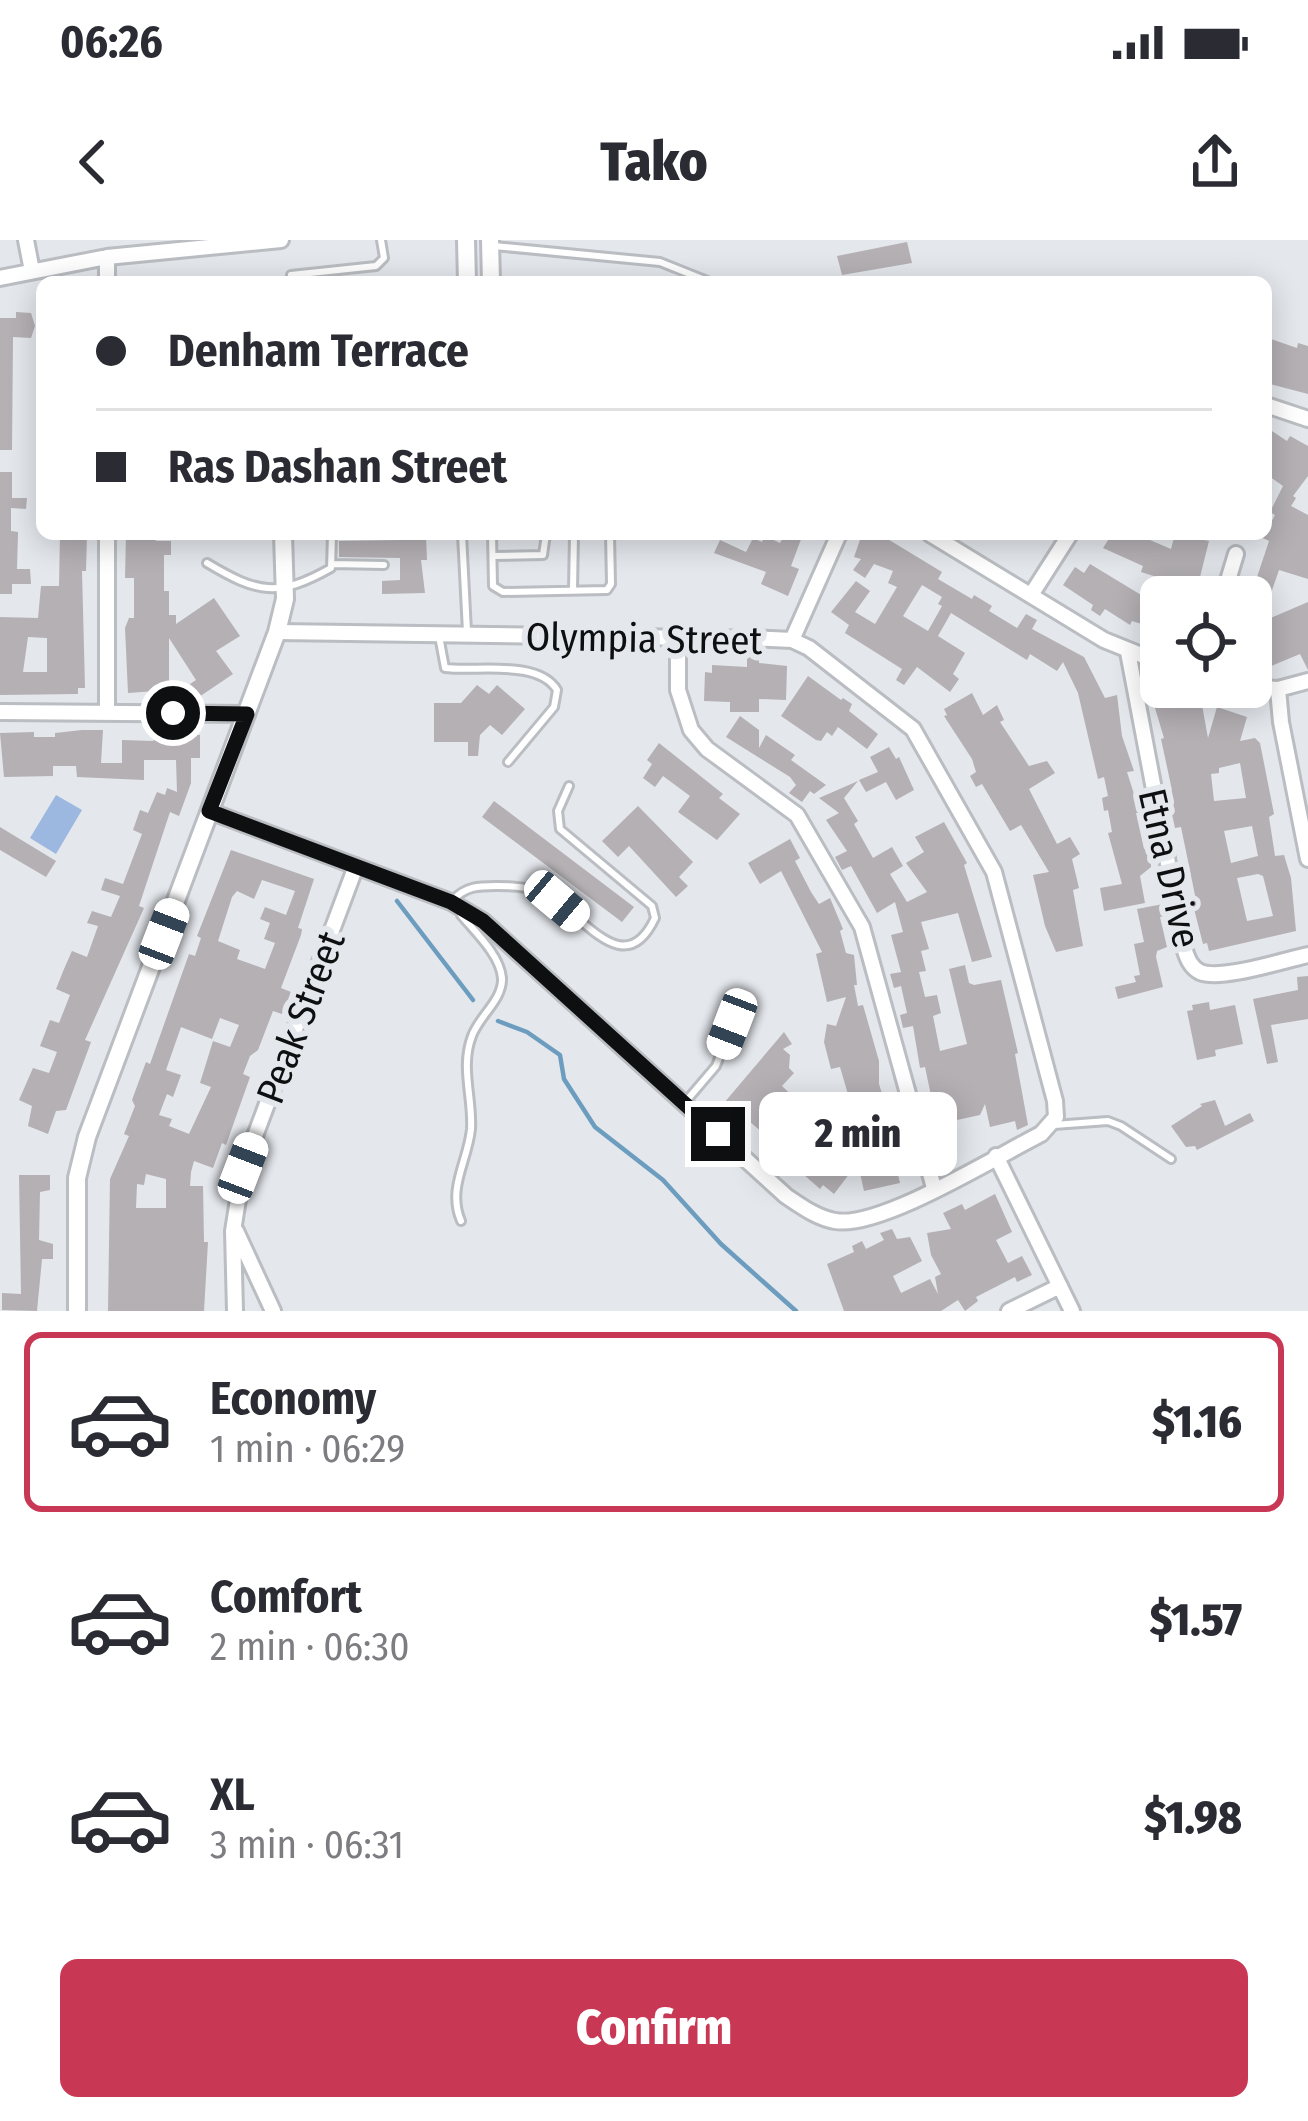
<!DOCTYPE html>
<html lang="en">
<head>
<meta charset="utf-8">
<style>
	:root { --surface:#fff; --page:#f7f7f7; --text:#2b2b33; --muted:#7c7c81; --line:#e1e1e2; --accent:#c83855 }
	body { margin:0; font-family:"Fira Sans Condensed",sans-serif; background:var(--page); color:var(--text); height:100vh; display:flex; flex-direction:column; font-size:45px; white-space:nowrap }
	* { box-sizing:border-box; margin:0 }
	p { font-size:39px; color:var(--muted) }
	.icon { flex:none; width:66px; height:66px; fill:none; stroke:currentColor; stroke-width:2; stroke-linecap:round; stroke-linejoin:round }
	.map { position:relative; height:1071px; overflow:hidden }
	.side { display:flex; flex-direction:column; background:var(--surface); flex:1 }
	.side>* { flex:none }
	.banner { position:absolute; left:36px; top:36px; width:1236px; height:264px; border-radius:18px; box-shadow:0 6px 30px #0003; display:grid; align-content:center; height:264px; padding:0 60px; background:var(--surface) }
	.buttons { position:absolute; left:1140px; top:336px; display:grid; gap:24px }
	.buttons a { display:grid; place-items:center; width:132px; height:132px; border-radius:18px; background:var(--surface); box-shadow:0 6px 30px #0003; font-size:60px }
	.end { position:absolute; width:54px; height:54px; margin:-27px; border:15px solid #0e0f10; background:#fff; box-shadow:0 0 0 6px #fff }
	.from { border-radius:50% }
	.bubble { position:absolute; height:84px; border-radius:18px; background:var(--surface); box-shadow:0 6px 30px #0003; font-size:39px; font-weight:800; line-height:84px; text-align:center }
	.car { position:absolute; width:36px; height:72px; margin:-36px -18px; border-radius:15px; box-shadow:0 0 9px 3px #0007; background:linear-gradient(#fff 24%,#345 0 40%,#fff 0 76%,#345 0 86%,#fff 0) }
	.banner b { display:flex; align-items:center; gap:42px; height:114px; font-size:45px }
	.banner b+b { border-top:3px solid var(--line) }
	.banner i { width:30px; height:30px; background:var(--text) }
	ul { padding:21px 0 0; list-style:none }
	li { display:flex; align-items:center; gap:36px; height:180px; margin:0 24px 18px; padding:0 36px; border:6px solid transparent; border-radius:18px }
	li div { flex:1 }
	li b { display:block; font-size:45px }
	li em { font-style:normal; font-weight:800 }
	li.active { border-color:var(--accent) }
	li>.icon { width:108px; height:108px; stroke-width:1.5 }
	.button { display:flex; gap:24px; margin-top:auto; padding:24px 60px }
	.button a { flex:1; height:138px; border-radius:18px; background:var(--accent); color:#fff; font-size:48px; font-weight:800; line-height:138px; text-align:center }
	.status { display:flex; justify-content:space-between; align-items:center; height:84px; padding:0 60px; background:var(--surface); direction:ltr }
	.status svg { height:33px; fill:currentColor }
	header { display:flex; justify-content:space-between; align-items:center; height:156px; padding:0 60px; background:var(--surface); font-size:54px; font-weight:800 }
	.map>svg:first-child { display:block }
	.green { fill:#9db8e0 }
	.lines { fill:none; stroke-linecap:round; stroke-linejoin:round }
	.stream { stroke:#6c9dbf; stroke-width:4.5 }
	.building { fill:#b4b0b4; fill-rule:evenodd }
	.service-casing { stroke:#babdc1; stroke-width:12 }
	.minor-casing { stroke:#babdc1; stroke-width:20 }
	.tertiary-casing { stroke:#babdc1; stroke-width:22 }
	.service { stroke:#fff; stroke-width:6 }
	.minor { stroke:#fff; stroke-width:14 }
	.tertiary { stroke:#fff; stroke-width:16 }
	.route { stroke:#0e0f10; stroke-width:15 }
	.labels { text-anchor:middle; stroke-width:12; stroke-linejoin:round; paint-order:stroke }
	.street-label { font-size:39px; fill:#0e0f10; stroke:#e4e7ec }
</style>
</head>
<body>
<div class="status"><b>06:26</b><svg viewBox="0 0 49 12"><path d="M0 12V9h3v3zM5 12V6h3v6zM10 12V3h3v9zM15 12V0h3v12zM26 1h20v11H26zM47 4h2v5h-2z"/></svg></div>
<header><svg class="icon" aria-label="back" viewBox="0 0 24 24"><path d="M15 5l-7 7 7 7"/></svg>Tako<svg class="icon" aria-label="share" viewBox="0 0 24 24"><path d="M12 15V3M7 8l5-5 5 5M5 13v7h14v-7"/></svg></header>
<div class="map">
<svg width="1308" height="1071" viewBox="0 0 1308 1071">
	<rect width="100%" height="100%" fill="#e4e7ec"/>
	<path class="green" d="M56 555 82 570 56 614 30 598Z"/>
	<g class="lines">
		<path class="stream" d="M397 661 473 760
			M498 781 527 792 560 815 564 839 595 887 663 940 721 1004 796 1071"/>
	</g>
	<path class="building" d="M907 2 912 23 842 35 837 16Z
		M16 72 31 73 35 86 31 98 13 97 12 210H0V78H16Z
		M1271 99 1297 108 1298 103 1308 106V154L1266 143Z
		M1266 187 1287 201 1290 196 1308 206V236L1293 256 1296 258 1291 266 1308 275V339L1279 330 1261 382 1308 362V430L1300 414 1264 429 1254 399 1251 405V355L1269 301 1263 298 1275 275 1270 272 1283 246 1266 234Z
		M0 232H12V258H27L26 269 11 268V291L18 292 17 329H30L31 344H12V354H0Z
		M60 294H87L86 331H82L85 448H78V454L0 455V377L38 378 41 346H59ZM28 397 47 398V432H23Z
		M126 294H151L156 301H171V315H164V351H169V375H176V384L214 358 240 396 216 411 233 434 199 457 190 444 196 440 169 398V450L128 453 125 388 129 378H134V338H125Z
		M399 294 426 296 427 320H421L425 353 382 354V341L400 340V318L339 317V301L399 300Z
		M785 294H803L791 326 799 329 788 356 761 344 766 332 714 313 720 300 746 312 753 298 762 302 765 296 780 303Z
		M862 294 886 298 942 332 938 339 972 359 974 355 992 366 989 371 1017 388 1026 374 1037 380 1032 389 1084 417 1105 458 1117 455 1122 496 1134 531 1127 532 1140 573H1136L1144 609 1149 608 1151 617V627L1140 636 1145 663 1104 671 1100 648 1122 644 1108 593 1112 592 1108 570 1104 571 1102 558 1108 556 1104 537 1098 539 1078 453 1063 422 1057 431 1030 414 1027 420 951 373 938 396 965 413 953 434 959 439 950 452 917 427 904 445 896 440 902 429 845 393 849 385 831 372 856 341 870 351 855 372 875 384 897 347 888 343 893 331 874 324 865 338 853 330 861 319 854 317ZM922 345 942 357 938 364 942 366 928 391 903 376Z
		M1112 294 1131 300 1136 294 1171 309 1175 294 1209 301 1195 357H1158L1163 339 1141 332 1143 326 1103 308Z
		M1090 324 1161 367V390L1132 381 1130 385 1105 369 1100 376 1091 370 1093 365 1063 345 1075 327 1084 333Z
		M747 410H759V423L787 426 786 460 759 459V472H730V462L704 461 705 432 712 433V425L747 427Z
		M808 436 841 460 843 458 852 464 849 471 878 494 867 509 838 487 832 496 827 492 821 501 816 500 781 476Z
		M477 445 489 454 497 445 525 469 502 495 490 485 480 495 478 516H468V502H434V463H461Z
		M972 453 983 475 997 465 1004 480 1000 482 1029 526 1047 521 1055 533 1029 549 1057 604 1070 597 1080 614 1072 619 1079 648 1073 650 1083 706 1056 712 1045 686 1033 635 1049 632 1021 585 1010 591 982 544 976 547 970 536 976 532 972 519 944 476 947 475 944 469Z
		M1176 454 1194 455 1196 466 1202 465 1208 498 1217 467 1247 477 1240 501 1255 498 1260 503 1274 574 1269 577 1275 616 1284 615 1291 638 1296 691 1209 711 1207 703 1203 704 1192 661 1196 660 1181 587 1175 588 1167 551 1172 550 1161 499 1164 498 1152 458ZM1240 523 1246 558 1214 561 1211 534 1219 533V528ZM1252 586 1258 616 1231 623 1224 591ZM1258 634 1263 636 1273 676 1247 681 1237 638Z
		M740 476 759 490V508L766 495 795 515 791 520 826 545 814 554 810 551 802 562 789 553 796 545 790 537 726 497Z
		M82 490H103L101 523H122V500L153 501 159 494 200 495V518H191V543L179 576 170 572 139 666 144 668 85 800 91 802 66 870 56 871 48 894 28 886 32 866 19 860 33 828 49 833 57 812 40 806 50 780 59 783 70 755 56 749 64 729 72 711 87 717 98 686 87 683 92 671 111 677 120 656 101 650 105 638 123 644 142 594 133 590 140 570 148 573 157 552 165 555 167 548 177 552 176 520H144V540L77 537 76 526H53V536L4 537 0 493 34 492V497H55V493Z
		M659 503 723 554 719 558 740 574 717 600 678 572 690 556 663 536 655 547 643 538 652 524 647 520Z
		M889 507 896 519 899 517 914 550 896 560 886 542 866 552 859 540 878 532 870 517Z
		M858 541 844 558 858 581 854 584 873 618 892 607 903 626 890 634 907 662 927 652 906 623 924 612 915 597 944 582 967 623 964 625 992 717 972 722 958 673 921 682 929 709 921 711 926 731 919 732 925 757 937 755 941 773 933 776 940 811 967 804 949 729 965 725 969 743 974 745 1001 740 1018 813 1015 814 1028 885 1017 890 1015 881 990 887 985 864 980 875 957 880 952 861 933 865 925 827 920 828 913 786 903 788 900 775 907 773 901 746 894 748 890 734 901 732 891 695 903 692 895 662 877 673 851 626 842 630 835 617 847 611 826 580 839 573 819 558Z
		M494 561 634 667 622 682 482 577Z
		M638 566 693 622 679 637 688 646 676 657 629 606 618 617 602 601Z
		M0 587 56 621 46 637 0 610Z
		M790 599 800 618 795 621 811 652 819 664 830 658 843 689 840 691 846 713 854 715 857 745H854L858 766 863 765 879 821V844L890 879 885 880 900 943 864 951 858 924 878 920 869 884 861 886 859 878 864 877 860 859 850 861 840 827 831 829 824 802 827 784 836 786 846 757 827 762 816 714 822 712 781 631 760 644 748 623Z
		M231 610 314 639 298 688 302 689 301 695 281 748 291 752 282 774 273 771 258 810 250 816 243 834 250 837 226 905 222 903 213 928 194 921 191 932 190 946H203L204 1002H208L204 1071H108L110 939 129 896 124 894 135 866 132 860 136 849 146 822 150 824 189 714 195 716 201 698 197 696ZM262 640 295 651 286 675 265 667 260 679 270 683 264 699 275 703 265 729 237 719 240 710 218 701 232 657 237 651 254 659ZM220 778 239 785 230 807 213 801 200 843 211 847 189 894 169 886 172 879 159 875 167 854 173 857 181 835 166 830 181 787 212 799ZM146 934 166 939V968H136L137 944 144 945Z
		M1163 664 1165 676 1160 677 1167 707 1157 711 1156 717 1163 747 1118 759 1115 747 1136 742 1134 736 1140 735 1134 704 1144 702 1137 669Z
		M1308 736V779L1271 785 1278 822 1267 824 1253 759 1298 750 1297 737Z
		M1209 762 1210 770 1235 765 1243 804 1215 810 1216 816 1197 820 1187 771 1193 770 1192 765Z
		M784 792 792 804 783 809 790 815 789 828 794 833 782 846 799 862 808 852 820 862 816 867 836 889 822 908 853 929 834 954 823 945 820 949 787 920 793 913 766 889 763 893 736 870 728 879 718 870Z
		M1215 860 1225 886 1250 873 1254 881 1197 910 1195 906 1186 907 1171 886 1202 866 1200 864Z
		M19 935H50V950L40 952 39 1000 53 1004V1019H42L37 1071 2 1070V1053L21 1054Z
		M995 954 1012 992 996 1000 1008 1023 1022 1016 1032 1035 1017 1042 1015 1037 976 1057 978 1061 965 1071 958 1060 941 1071H844L827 1024 854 1012 852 1006 862 1001 866 1009 884 1000 880 993 892 989 897 999 910 997 922 1021 893 1036 901 1053 930 1039 938 1054 935 1037 941 1034 931 1015 927 993 951 989 943 973 962 964 965 970Z"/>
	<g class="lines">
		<g class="service-casing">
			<path id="service" d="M494 6 660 22 710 42
				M291 35 376 26 384 18 381 0
				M462 294 467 392
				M492 294 493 346 503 352 607 350 611 344 610 294
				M493 316 543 315 546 294
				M207 323C257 353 278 358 331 328L332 294
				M333 324 384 325
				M573 350 574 294
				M439 396 445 428C477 432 538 419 557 450L554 467 508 522
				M453 660C466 646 479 646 496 646 517 646 533 647 551 658 585 677 625 742 655 678L652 666 560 589 558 571 569 546
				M687 860 716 826 732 784
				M1054 885 1108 881 1121 886 1171 919
				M461 981C447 948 468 921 471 889 473 858 460 827 472 796 479 776 503 760 502 738 500 715 475 692 461 675"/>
		</g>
		<g class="minor-casing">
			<path id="minor" d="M26 0 32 31
				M0 38 107 17 281 0
				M107 42V17
				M1266 165 1308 179
				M107 294V473
				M930 294 1104 400 1161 423
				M1031 355 1070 294
				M1223 357 1236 314
				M678 398V450L691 490 707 509 797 575 862 687 934 948
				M792 400 839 294
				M1128 412 1184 708C1187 717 1190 727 1200 732 1221 741 1284 720 1308 715
				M1238 447 1278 449 1308 441
				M1278 449 1281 482 1308 619
				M0 472 247 474
				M209 571 451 662 483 681 786 956C801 966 817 978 835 981 880 989 997 916 1041 894L1056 877 1055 861 994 632 913 489 809 408 792 400 771 399 277 392
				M996 916 1072 1071
				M236 991 273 1071
				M235 1071 233 991 243 928 356 626
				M1009 1071 1060 1046"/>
		</g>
		<g class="tertiary-casing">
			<path id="tertiary" d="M466 0 467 42
				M490 0 491 42
				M77 1071V938L87 897 277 392 285 359 283 294"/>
		</g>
		<use href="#service" class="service"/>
		<use href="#minor" class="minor"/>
		<use href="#tertiary" class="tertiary"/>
	</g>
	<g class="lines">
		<path class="route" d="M173 473 247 474 209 571 451 662 483 681 718 894"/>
	</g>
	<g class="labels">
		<g class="street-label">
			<text transform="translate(644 398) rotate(1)" y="14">Olympia Street</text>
			<text transform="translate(1170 628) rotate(77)" y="14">Etna Drive</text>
			<text transform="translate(300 777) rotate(-69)" y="14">Peak Street</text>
		</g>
	</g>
</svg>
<div class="buttons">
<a><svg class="icon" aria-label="locate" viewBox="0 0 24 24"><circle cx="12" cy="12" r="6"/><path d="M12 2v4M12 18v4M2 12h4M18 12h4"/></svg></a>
</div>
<i class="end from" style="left:173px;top:473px"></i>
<i class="end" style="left:718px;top:894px"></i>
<div class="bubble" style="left:759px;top:852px;width:198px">2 min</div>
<i class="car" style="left:557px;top:661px;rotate:130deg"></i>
<i class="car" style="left:164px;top:694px;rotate:21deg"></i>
<i class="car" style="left:732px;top:784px;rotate:201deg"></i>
<i class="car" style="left:243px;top:928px;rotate:21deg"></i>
<div class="banner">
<b><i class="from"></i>Denham Terrace</b>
<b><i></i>Ras Dashan Street</b>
</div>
</div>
<section class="side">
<ul>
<li class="active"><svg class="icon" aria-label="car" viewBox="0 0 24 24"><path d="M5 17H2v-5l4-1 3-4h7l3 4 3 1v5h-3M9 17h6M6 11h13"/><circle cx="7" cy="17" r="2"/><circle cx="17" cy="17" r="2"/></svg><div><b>Economy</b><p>1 min · 06:29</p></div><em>$1.16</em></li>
<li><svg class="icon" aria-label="car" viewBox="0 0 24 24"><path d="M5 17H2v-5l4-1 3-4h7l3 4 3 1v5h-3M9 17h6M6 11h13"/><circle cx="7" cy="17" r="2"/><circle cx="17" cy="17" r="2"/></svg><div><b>Comfort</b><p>2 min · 06:30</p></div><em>$1.57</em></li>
<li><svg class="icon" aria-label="car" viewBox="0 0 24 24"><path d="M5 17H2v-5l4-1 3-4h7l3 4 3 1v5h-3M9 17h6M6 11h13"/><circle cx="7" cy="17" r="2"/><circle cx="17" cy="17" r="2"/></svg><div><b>XL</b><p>3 min · 06:31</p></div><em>$1.98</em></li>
</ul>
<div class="button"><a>Confirm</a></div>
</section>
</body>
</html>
